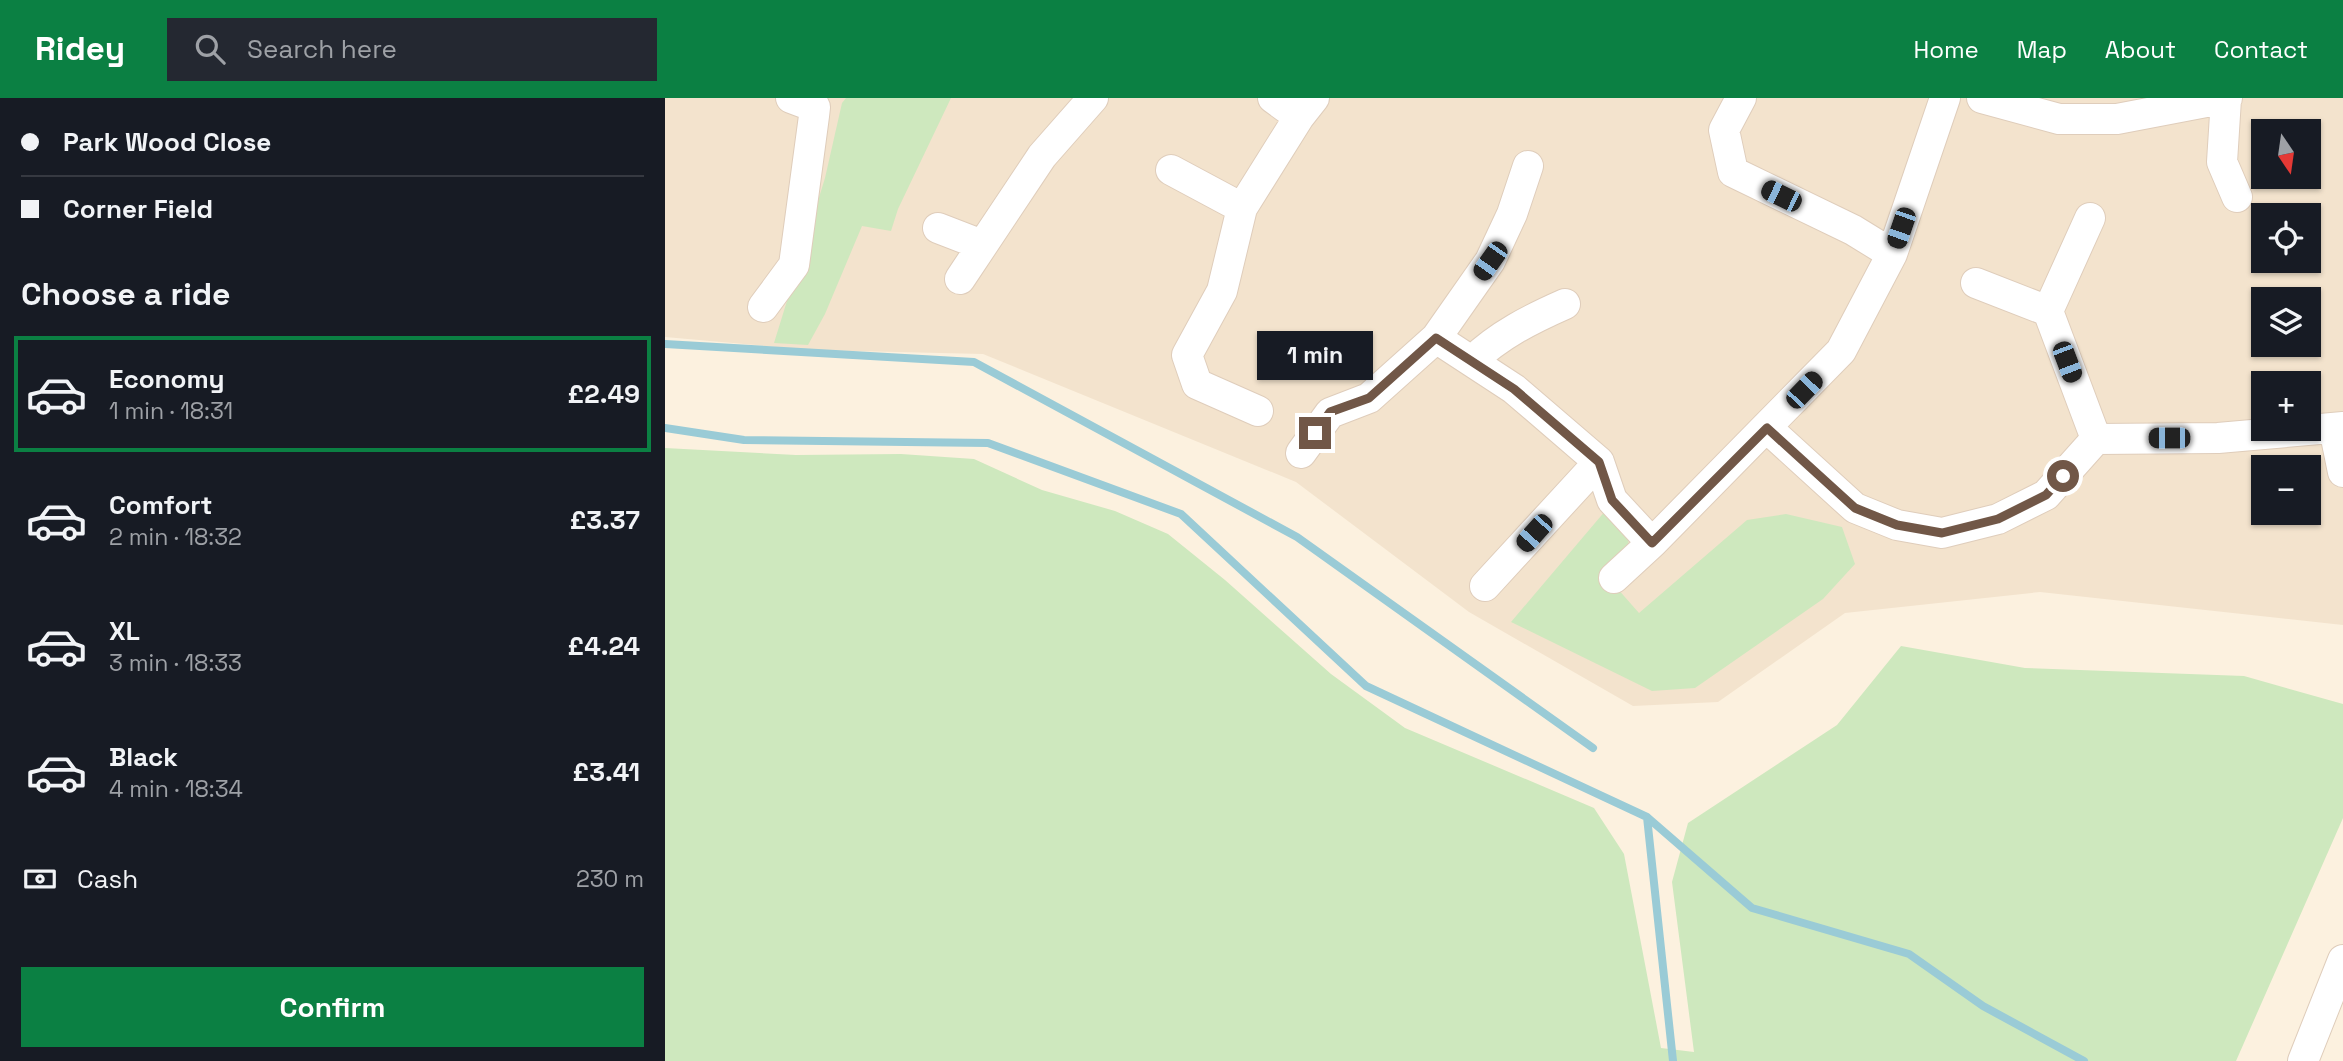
<!DOCTYPE html>
<html lang="en">
<head>
<meta charset="utf-8">
<style>
	:root { --surface:#171b24; --page:#242831; --text:#f1f3f6; --muted:#9ea1a6; --line:#363941; --accent:#0b8043 }
	body { margin:0; font-family:"Space Grotesk",sans-serif; background:var(--page); color:var(--text); height:100vh; display:flex; flex-direction:column; font-size:26px; white-space:nowrap }
	* { box-sizing:border-box; margin:0 }
	p { font-size:23px; color:var(--muted) }
	.icon { flex:none; width:38px; height:38px; fill:none; stroke:currentColor; stroke-width:2; stroke-linecap:round; stroke-linejoin:round }
	.map { position:relative; flex:1; overflow:hidden }
	.details { display:flex; flex-direction:column; background:var(--surface); width:665px }
	.details>* { flex:none }
	.banner { display:grid; align-content:center; height:154px; padding:0 21px; background:var(--surface) }
	.needle { width:46px; rotate:167deg }
	.tools { position:absolute; left:1586px; top:21px; display:grid; gap:14px }
	.tools a { display:grid; place-items:center; width:70px; height:70px; border-radius:0px; background:var(--surface); box-shadow:0 2px 5px #0004; font-size:35px }
	.end { position:absolute; width:32px; height:32px; margin:-16px; border:9px solid #715747; background:#fff; box-shadow:0 0 0 4px #fff }
	.from { border-radius:50% }
	.bubble { position:absolute; height:49px; border-radius:0px; background:var(--surface); box-shadow:0 2px 5px #0004; font-size:23px; font-weight:700; line-height:49px; text-align:center }
	.car { position:absolute; width:21px; height:42px; margin:-21px -10px; border-radius:9px; box-shadow:0 0 5px 2px #0007; background:linear-gradient(#222 24%,#8ab4d8 0 40%,#222 0 76%,#8ab4d8 0 86%,#222 0) }
	.banner b { display:flex; align-items:center; gap:24px; height:66px; font-size:26px }
	.banner b+b { border-top:2px solid var(--line) }
	.banner i { width:18px; height:18px; background:var(--text) }
	ul { padding:0; list-style:none }
	li { display:flex; align-items:center; gap:21px; height:116px; margin:0 14px 10px; padding:0 7px; border:4px solid transparent; border-radius:0px }
	li div { flex:1 }
	li b { display:block; font-size:26px }
	li em { font-style:normal; font-weight:700 }
	li.active { border-color:var(--accent) }
	li>.icon { width:63px; height:63px; stroke-width:1.5 }
	h2 { padding:0 21px; font-size:32px; line-height:84px }
	.pay { display:flex; align-items:center; gap:18px; height:77px; padding:0 21px; font-size:26px }
	.pay p { margin-inline-start:auto }
	.cta { display:flex; gap:14px; margin-top:auto; padding:14px 21px }
	.cta a { flex:1; height:80px; border-radius:0px; background:var(--accent); color:#fff; font-size:28px; font-weight:700; line-height:80px; text-align:center }
	header { display:flex; align-items:center; gap:42px; box-sizing:border-box; height:98px; padding:0 35px; background:var(--accent); color:#fff }
	header strong { font-size:33px }
	nav { display:flex; gap:38px; margin-inline-start:auto; font-size:24px }
	.search { width:490px; height:63px; background:var(--page); display:flex; align-items:center; gap:18px; box-sizing:border-box; padding:0 24px; border-radius:0px; color:var(--muted); font-size:26px }
	main { display:flex; flex:1; min-height:0 }
	.map>svg:first-child { display:block }
	.residential { fill:#f3e3cd; fill-rule:evenodd }
	.green { fill:#cee8be }
	.lines { fill:none; stroke-linecap:round; stroke-linejoin:round }
	.stream { stroke:#9acbd6; stroke-width:8 }
	.minor-casing { stroke:#dfcdbb; stroke-width:32 }
	.minor { stroke:#fff; stroke-width:30 }
	.route { stroke:#715747; stroke-width:9 }
</style>
</head>
<body>
<header>
<strong>Ridey</strong>
<div class="search"><svg class="icon" aria-label="search" viewBox="0 0 24 24"><circle cx="10" cy="10" r="6"/><path d="M15 15l6 6"/></svg>Search here</div>
<nav><a>Home</a><a>Map</a><a>About</a><a>Contact</a></nav>
</header>
<main>
<section class="details">
<div class="banner">
<b><i class="from"></i>Park Wood Close</b>
<b><i></i>Corner Field</b>
</div>
<h2>Choose a ride</h2>
<ul>
<li class="active"><svg class="icon" aria-label="car" viewBox="0 0 24 24"><path d="M5 17H2v-5l4-1 3-4h7l3 4 3 1v5h-3M9 17h6M6 11h13"/><circle cx="7" cy="17" r="2"/><circle cx="17" cy="17" r="2"/></svg><div><b>Economy</b><p>1 min · 18:31</p></div><em>£2.49</em></li>
<li><svg class="icon" aria-label="car" viewBox="0 0 24 24"><path d="M5 17H2v-5l4-1 3-4h7l3 4 3 1v5h-3M9 17h6M6 11h13"/><circle cx="7" cy="17" r="2"/><circle cx="17" cy="17" r="2"/></svg><div><b>Comfort</b><p>2 min · 18:32</p></div><em>£3.37</em></li>
<li><svg class="icon" aria-label="car" viewBox="0 0 24 24"><path d="M5 17H2v-5l4-1 3-4h7l3 4 3 1v5h-3M9 17h6M6 11h13"/><circle cx="7" cy="17" r="2"/><circle cx="17" cy="17" r="2"/></svg><div><b>XL</b><p>3 min · 18:33</p></div><em>£4.24</em></li>
<li><svg class="icon" aria-label="car" viewBox="0 0 24 24"><path d="M5 17H2v-5l4-1 3-4h7l3 4 3 1v5h-3M9 17h6M6 11h13"/><circle cx="7" cy="17" r="2"/><circle cx="17" cy="17" r="2"/></svg><div><b>Black</b><p>4 min · 18:34</p></div><em>£3.41</em></li>
</ul>
<div class="pay"><svg class="icon" aria-label="cash" viewBox="0 0 24 24"><path d="M3 7h18v10H3z"/><circle cx="12" cy="12" r="2"/></svg>Cash<p>230 m</p></div>
<div class="cta"><a>Confirm</a></div>
</section>
<div class="map">
<svg width="1678" height="963" viewBox="0 0 1678 963">
	<rect width="100%" height="100%" fill="#fcf1df"/>
	<path class="residential" d="M0 0H1678V527L1375 494 1180 515 1053 604 968 608 804 514 631 384 318 256 146 252 0 239ZM1598 33H1643V79H1598ZM1598 117H1643V163H1598ZM1598 201H1643V247H1598ZM1598 285H1643V331H1598ZM1598 369H1643V415H1598Z"/>
	<path class="green" d="M181 0H286L233 111 226 133 197 128 160 216 143 247 109 245 160 80 177 5Z
		M0 350 131 357 236 356 309 361 377 392 450 413 503 436 560 482 666 576 740 630 929 710 959 756 996 950 1029 954 1007 784 1023 725 1172 627 1236 548 1360 570 1579 578 1678 606V720L1571 963H0Z
		M941 412 964 436 963 452 944 481 974 515 1082 422 1121 416 1177 429 1190 466 1158 501 1030 590 987 593 846 524Z"/>
	<g class="lines">
		<path class="stream" d="M0 246 309 264 632 439 928 650
			M0 330 79 342 323 345 516 416 701 588 982 719 1087 810 1244 856 1318 908 1419 963
			M982 719 1008 963"/>
		<g class="minor-casing">
			<path id="minor" d="M608 0 634 19
				M1076 0 1059 32 1068 74 1188 132 1227 156
				M1317 0 1394 21H1452L1562 0
				M1561 1 1557 64 1572 99
				M506 72 577 110
				M1425 120 1383 213 1431 341
				M273 130 317 147
				M295 181 377 58 428 0
				M1311 185 1383 213
				M98 209 129 167 149 18 150 9 126 0
				M771 240 849 291 934 364 947 402 987 445
				M807 263C834 237 866 221 900 206
				M593 313 532 286 522 257 557 193 577 110 634 19 649 0
				M1102 330 1190 410 1232 427 1277 435 1333 421 1381 397 1431 341 1553 340 1678 329
				M1669 330 1678 374
				M636 355 665 315 704 300 771 240 825 163 847 116 863 68
				M949 480 987 445 1176 253 1227 156 1280 0
				M820 488 934 364
				M1638 963 1678 862"/>
		</g>
		<use href="#minor" class="minor"/>
	</g>
	<g class="lines">
		<path class="route" d="M650 335 665 314 704 300 771 240 849 291 934 364 947 402 987 445 1102 330 1190 410 1232 427 1277 435 1333 421 1381 397 1398 378"/>
	</g>
</svg>
<div class="tools">
<a><svg class="needle" viewBox="-14 -14 28 28"><path d="M0-13l5 13h-10z" fill="#e53935"/><path d="M0 13l5-13h-10z" fill="#9ea1a6"/></svg></a>
<a><svg class="icon" aria-label="locate" viewBox="0 0 24 24"><circle cx="12" cy="12" r="6"/><path d="M12 2v4M12 18v4M2 12h4M18 12h4"/></svg></a>
<a><svg class="icon" aria-label="layers" viewBox="0 0 24 24"><path d="M12 4l9 5-9 5-9-5zM3 14l9 5 9-5"/></svg></a>
<a>+</a>
<a>−</a>
</div>
<i class="end from" style="left:1398px;top:378px"></i>
<i class="end" style="left:650px;top:335px"></i>
<div class="bubble" style="left:592px;top:233px;width:116px">1 min</div>
<i class="car" style="left:1116px;top:98px;rotate:296deg"></i>
<i class="car" style="left:1236px;top:130px;rotate:199deg"></i>
<i class="car" style="left:825px;top:163px;rotate:215deg"></i>
<i class="car" style="left:1402px;top:264px;rotate:159deg"></i>
<i class="car" style="left:1139px;top:292px;rotate:44deg"></i>
<i class="car" style="left:1504px;top:340px;rotate:270deg"></i>
<i class="car" style="left:869px;top:435px;rotate:222deg"></i>
</div>
</main>
</body>
</html>
